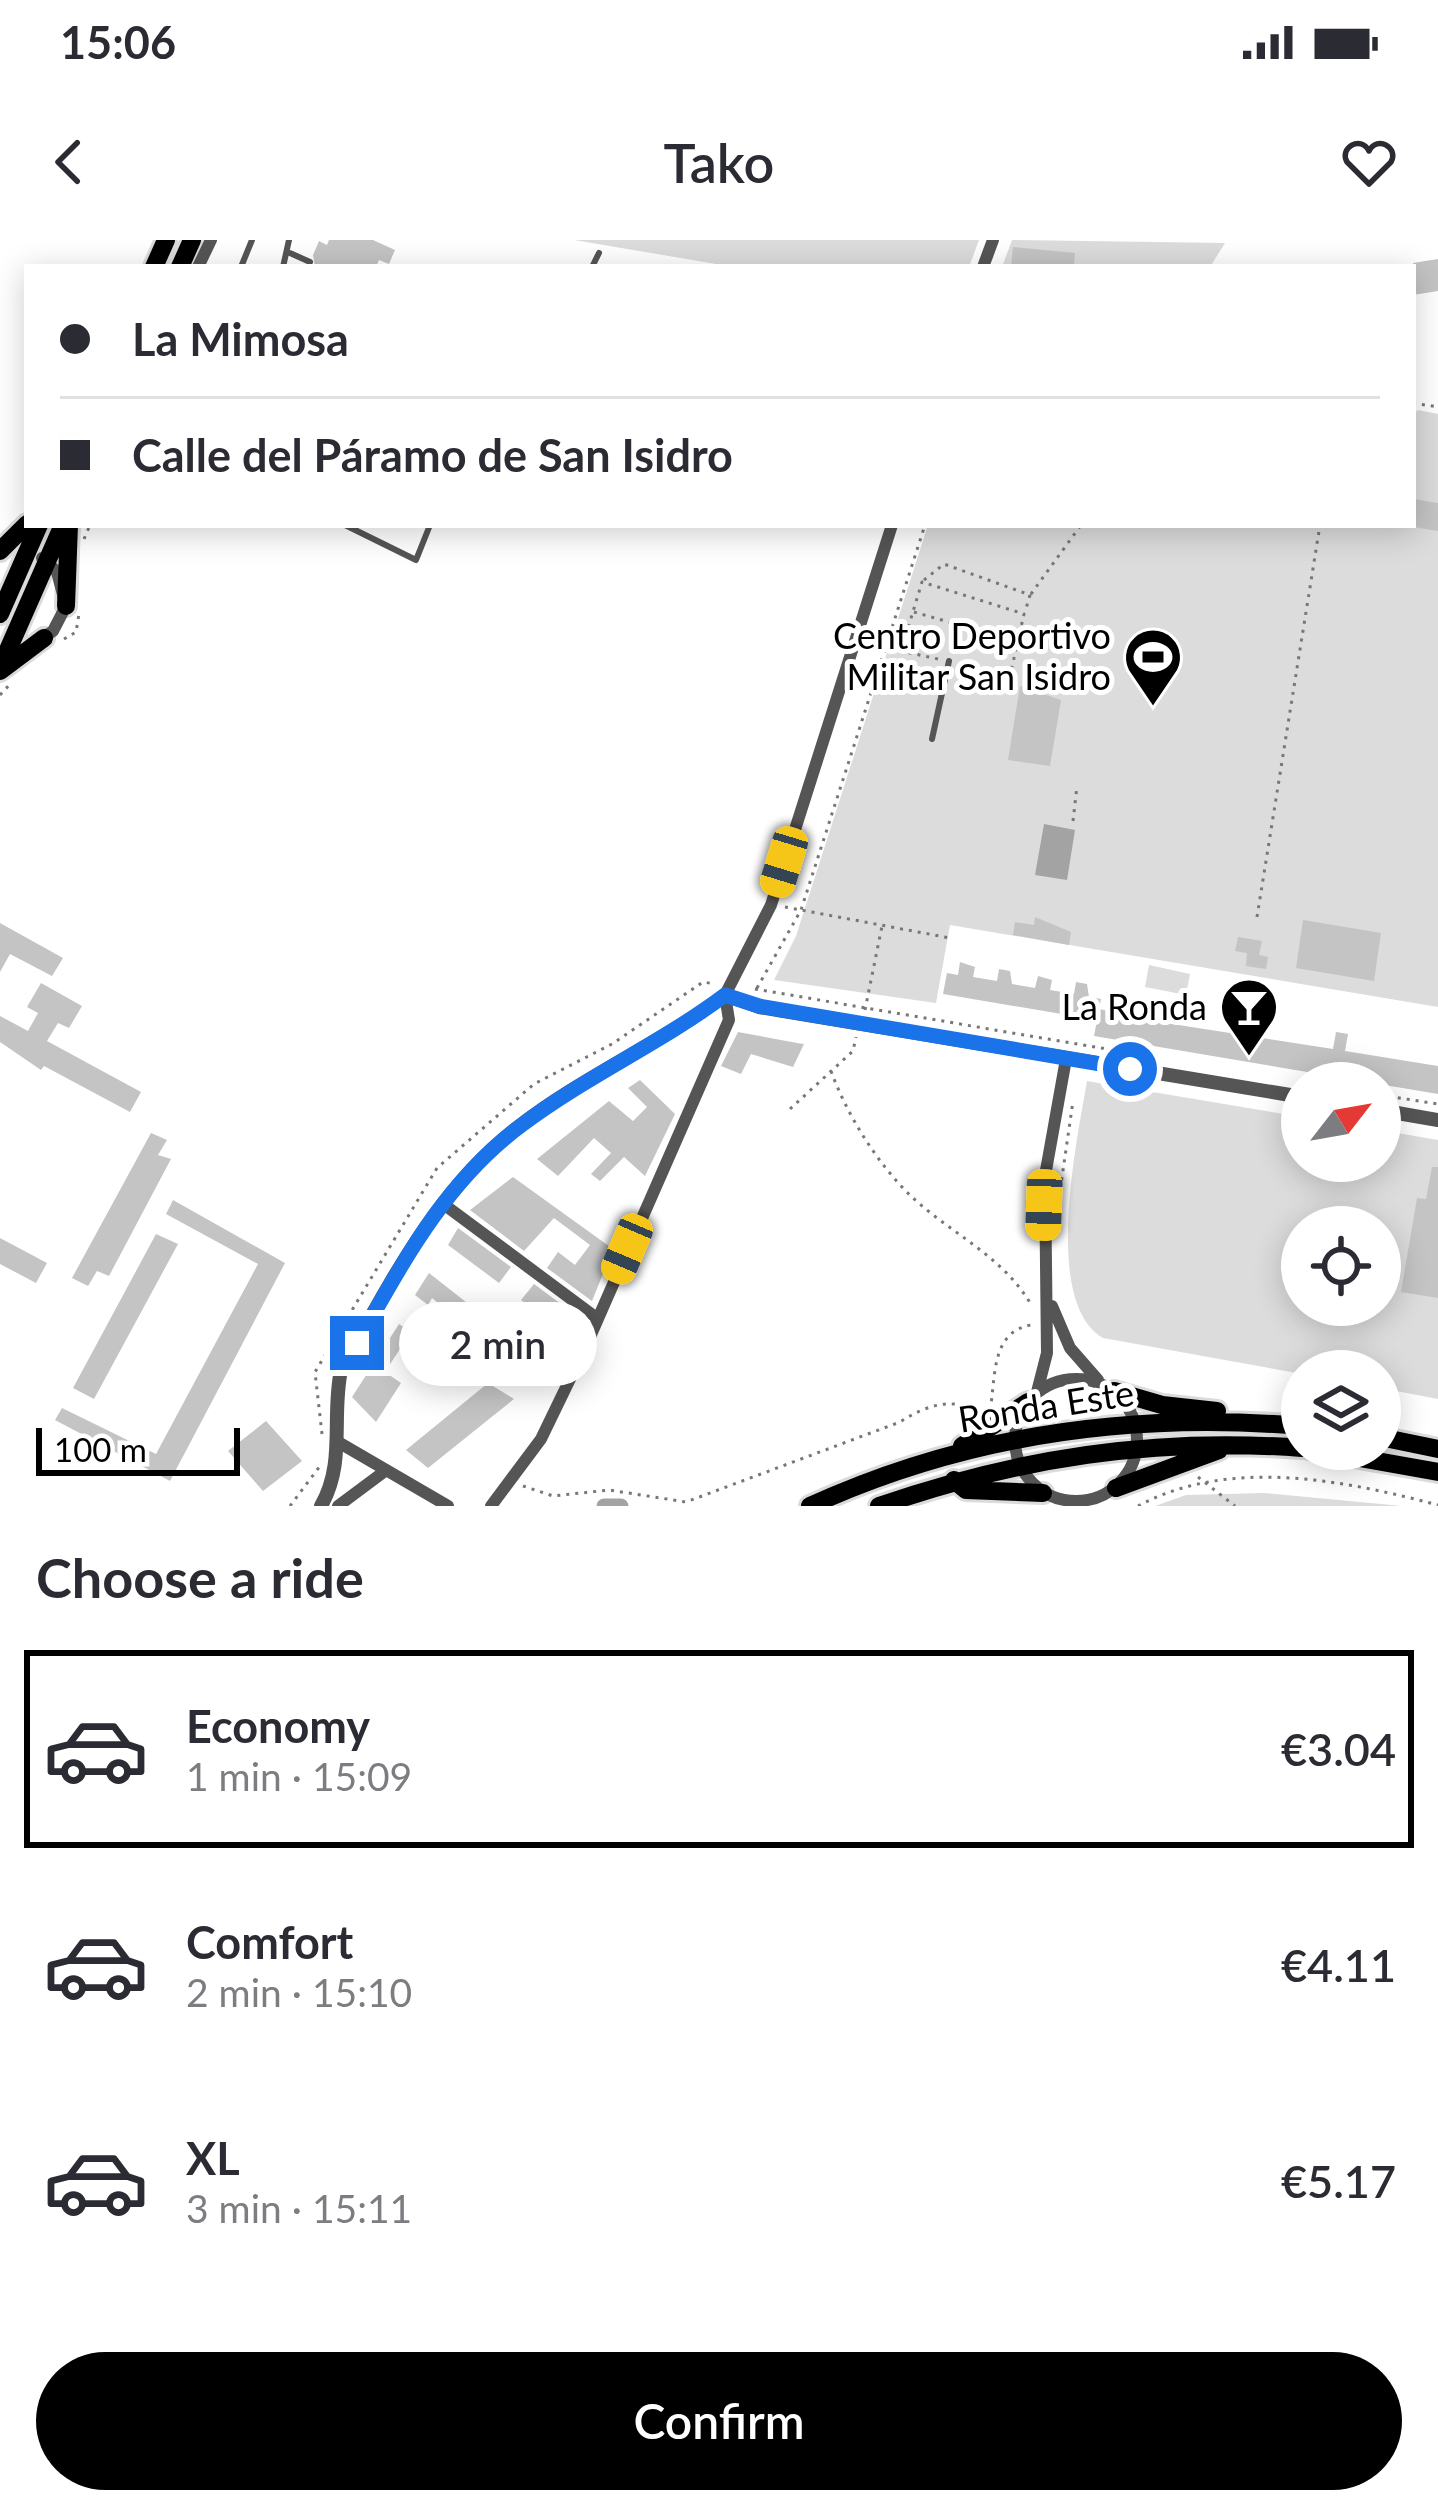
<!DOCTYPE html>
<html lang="en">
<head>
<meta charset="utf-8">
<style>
	:root { --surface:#fff; --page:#f7f7f7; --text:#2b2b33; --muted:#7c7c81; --line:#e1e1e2; --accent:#000 }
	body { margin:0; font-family:Lato,sans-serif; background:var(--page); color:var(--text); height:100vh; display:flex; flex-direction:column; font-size:45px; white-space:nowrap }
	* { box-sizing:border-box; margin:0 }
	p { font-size:39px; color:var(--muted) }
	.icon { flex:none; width:66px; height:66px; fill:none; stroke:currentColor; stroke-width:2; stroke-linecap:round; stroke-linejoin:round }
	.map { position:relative; height:1266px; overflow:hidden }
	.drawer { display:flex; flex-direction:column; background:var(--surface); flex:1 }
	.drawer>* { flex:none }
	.guide { position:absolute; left:24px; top:24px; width:1392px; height:264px; border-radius:0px; box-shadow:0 6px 30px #0003; display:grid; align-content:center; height:264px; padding:0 36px; background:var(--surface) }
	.needle { width:78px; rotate:59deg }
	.controls { position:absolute; left:1281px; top:822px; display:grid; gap:24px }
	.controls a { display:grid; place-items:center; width:120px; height:120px; border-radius:50%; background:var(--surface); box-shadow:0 6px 30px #0003; font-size:60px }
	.scale { position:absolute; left:36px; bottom:30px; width:204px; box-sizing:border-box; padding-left:12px; border:6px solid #000; border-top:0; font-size:33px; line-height:42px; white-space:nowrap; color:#000; -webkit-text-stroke:9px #fff; paint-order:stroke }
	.end { position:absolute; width:54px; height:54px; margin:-27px; border:15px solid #1a73e8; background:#fff; box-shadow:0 0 0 6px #fff }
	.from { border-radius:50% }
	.bubble { position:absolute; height:84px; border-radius:42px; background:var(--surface); box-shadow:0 6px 30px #0003; font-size:39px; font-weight:600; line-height:84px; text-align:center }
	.car { position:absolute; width:36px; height:72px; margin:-36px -18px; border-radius:15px; box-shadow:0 0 9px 3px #0007; background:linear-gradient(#f5c518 24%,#345 0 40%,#f5c518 0 76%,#345 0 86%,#f5c518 0) }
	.guide b { display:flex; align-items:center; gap:42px; height:114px; font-size:45px }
	.guide b+b { border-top:3px solid var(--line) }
	.guide i { width:30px; height:30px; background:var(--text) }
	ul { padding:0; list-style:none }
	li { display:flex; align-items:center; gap:36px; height:198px; margin:0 24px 18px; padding:0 12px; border:6px solid transparent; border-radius:0px }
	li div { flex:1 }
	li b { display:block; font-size:45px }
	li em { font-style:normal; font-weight:600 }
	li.current { border-color:var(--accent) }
	li>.icon { width:108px; height:108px; stroke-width:1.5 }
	h2 { padding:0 36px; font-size:54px; line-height:144px }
	.primary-button { display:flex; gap:24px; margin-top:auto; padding:24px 36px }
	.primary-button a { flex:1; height:138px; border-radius:72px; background:var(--accent); color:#fff; font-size:48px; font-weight:600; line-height:138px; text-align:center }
	.status { display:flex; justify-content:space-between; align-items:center; height:84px; padding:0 60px; background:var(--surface); direction:ltr }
	.status svg { height:33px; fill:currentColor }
	header { display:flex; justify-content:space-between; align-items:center; height:156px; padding:0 36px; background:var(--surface); font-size:54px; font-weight:600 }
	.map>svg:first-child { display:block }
	.green { fill:#dcdcdc; fill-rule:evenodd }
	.water { fill:#a3a3a3 }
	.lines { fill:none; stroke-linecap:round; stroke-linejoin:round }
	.canal { stroke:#a3a3a3; stroke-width:15 }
	.building { fill:#c4c4c4 }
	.primary-casing { stroke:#dbdbdb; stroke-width:24 }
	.trunk-casing { stroke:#dbdbdb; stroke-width:24 }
	.path { stroke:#777; stroke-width:3; stroke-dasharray:3 6; stroke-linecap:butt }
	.service { stroke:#555; stroke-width:6 }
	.minor { stroke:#555; stroke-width:12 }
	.tertiary { stroke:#555; stroke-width:14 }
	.primary { stroke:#000; stroke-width:18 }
	.trunk { stroke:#000; stroke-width:18 }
	.route { stroke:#1a73e8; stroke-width:15 }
	.labels { text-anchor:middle; stroke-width:10; stroke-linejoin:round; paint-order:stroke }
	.poi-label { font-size:36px; fill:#000; stroke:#fff; text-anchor:end }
	.street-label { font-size:36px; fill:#000; stroke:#fff }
</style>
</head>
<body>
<div class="status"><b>15:06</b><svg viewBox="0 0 49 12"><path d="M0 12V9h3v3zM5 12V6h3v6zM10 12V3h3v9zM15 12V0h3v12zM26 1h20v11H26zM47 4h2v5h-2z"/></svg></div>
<header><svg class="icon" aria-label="back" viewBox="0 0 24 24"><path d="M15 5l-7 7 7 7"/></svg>Tako<svg class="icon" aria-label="heart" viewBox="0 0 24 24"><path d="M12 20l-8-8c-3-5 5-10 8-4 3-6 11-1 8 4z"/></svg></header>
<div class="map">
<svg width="1438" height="1266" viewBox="0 0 1438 1266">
	<rect width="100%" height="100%" fill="#fff"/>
	<path class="green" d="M574 0H979L969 27H734Z
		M1012 0 1225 3 1210 27H1002Z
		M1418 170 1438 174V767L950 685 936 763 774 740 796 696 928 285H1413V174Z
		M1149 725 1190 734 1186 755 1145 747Z
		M1087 841 1302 877V921H1380V890L1438 900V1159L1380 1148V1131L1302 1134 1103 1098C1042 1063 1077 900 1087 841ZM1302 987H1380V1065H1302Z
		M1264 1253 1402 1266H1155L1186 1255Z"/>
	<path class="water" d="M1044 584 1075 590 1067 640 1035 635Z"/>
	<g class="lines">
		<path class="canal" d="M604 1266H621"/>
	</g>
	<path class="building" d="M329 0H373L395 10 389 24 379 20 376 27H315L313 15 319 1 327 5Z
		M1013 7 1075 13 1074 27H1011Z
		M1438 19V51L1413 55V23Z
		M1413 259 1438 263V291L1413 287Z
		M1020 446 1061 460 1050 526 1008 520Z
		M1035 677 1071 692 1069 705 1013 695 1015 682 1034 685Z
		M1303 680 1381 693 1374 741 1296 728Z
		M0 683 63 718 52 736 10 714 0 732Z
		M1238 697 1262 701 1259 715 1268 717 1266 729 1246 726 1247 713 1235 711Z
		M960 722 975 727 973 737 997 741 999 729 1010 731 1012 744 1035 748 1038 736 1052 740 1050 750 1074 754 1076 742 1087 744 1089 757 1101 759 1099 769 1172 784 1333 809 1336 792 1348 794 1345 811 1438 826V854L1094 796 1097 780 943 754 947 733 958 735Z
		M41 743 82 766 69 788 58 783 47 801 141 852 130 872 44 826 41 830 0 802V776L28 791 38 773 27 767Z
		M738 792 797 803 804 804 793 827 751 814 741 834 721 826Z
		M640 840 675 874 645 936 624 917 600 941 591 934 611 913 594 898 558 936 537 919 609 861 633 881 647 867 628 848Z
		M151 893 167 900 158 915 171 919 109 1036 97 1031 88 1046 72 1038Z
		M1432 927H1438V1058L1401 1052 1417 958 1426 959Z
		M513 937 613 1009 592 1061 547 1028 558 1012 575 1025 590 1005 554 978 524 1011 470 970Z
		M173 960 285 1023 170 1241 55 1180 62 1168 156 1214 258 1024 166 974Z
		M458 988 511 1027 499 1043 448 1005Z
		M156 994 178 1004 94 1159 73 1148Z
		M0 998 47 1023 36 1043 0 1024Z
		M429 1033 471 1066 455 1086 483 1105 476 1117 457 1105 447 1119 427 1102 449 1072 432 1058 428 1065 415 1055Z
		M534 1044 584 1081 575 1100 521 1060Z
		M399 1084 411 1092 385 1132 401 1143 376 1182 352 1157Z
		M527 1104 563 1129 557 1142 519 1117Z
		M488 1143 514 1159 428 1228 406 1210Z
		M266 1181 302 1221 263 1251 228 1211Z"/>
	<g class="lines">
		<g class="primary-casing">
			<path id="primary" d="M154 27 166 0
				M180 27 192 0
				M0 311 27 284
				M66 366 69 285
				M0 374 39 285
				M0 428 63 285
				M0 431 44 398"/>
		</g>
		<g class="trunk-casing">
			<path id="trunk" d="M1114 1151 1162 1165 1217 1171
				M1380 1197 1438 1209
				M962 1206 1028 1162
				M1309 1209 1438 1232
				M954 1240 966 1250 1043 1253
				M1116 1248 1219 1210
				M810 1266C965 1195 1133 1172 1302 1186
				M879 1266C1018 1218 1154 1197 1302 1208"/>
		</g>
		<path class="path" d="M1413 163 1438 167
			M84 299 90 285
			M924 340 944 324 1030 355 1025 372
			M1031 354 1081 285
			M914 372 1018 402
			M64 399 76 392 79 374
			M938 419 901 411 922 342 1024 374 1012 427
			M959 424 1010 435
			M0 455 11 443
			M1073 581 1077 546
			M785 667 950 698
			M1257 677 1320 285
			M757 748 801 670 925 285
			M755 749 1159 818
			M865 770 882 686
			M831 831C847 875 878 925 913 958 953 995 1003 1016 1032 1066
			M1380 855 1438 864
			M790 869 853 811 856 797
			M1059 958 1073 861
			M990 1170C996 1139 990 1092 1031 1085
			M322 1194 315 1132 437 928 534 844 612 804 703 742 715 744
			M1198 1237 1235 1266
			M523 1246 553 1256 609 1250 686 1262 900 1182C926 1165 954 1156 981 1173
			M290 1266 320 1226
			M1138 1266C1229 1217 1343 1240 1438 1265"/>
		<path class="service" d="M290 13 310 22
			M241 27 252 0
			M283 27 289 0
			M592 27 599 13
			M345 285 416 320 430 285
			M932 499 949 421"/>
		<path class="minor" d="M198 27 211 0
			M983 27 993 0
			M41 399 53 391 66 366 57 332 42 318
			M442 963 598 1079
			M1052 1066 1070 1108 1098 1140
			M1015 1200a61 61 0 1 1 122 0a61 61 0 1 1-122 0Z
			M1037 1152 1047 1113 1045 936 1066 819
			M338 1202 448 1266
			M338 1266 385 1231
			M491 1266 541 1199 586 1106 729 780 725 755 771 665 892 285"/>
		<path class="tertiary" d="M1380 870 1438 880
			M321 1266C346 1222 331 1178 341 1130 391 1042 436 951 517 888 582 837 660 804 725 755L759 767 1302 857"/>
		<use href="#primary" class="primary"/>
		<use href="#trunk" class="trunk"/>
	</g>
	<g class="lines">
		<path class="route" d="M357 1103C403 1022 446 940 523 884 587 836 661 803 725 755L759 766 1130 829"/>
	</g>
	<defs>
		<g id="stadium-pin" transform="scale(3)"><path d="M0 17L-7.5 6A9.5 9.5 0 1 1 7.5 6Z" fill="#000" stroke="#fff"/><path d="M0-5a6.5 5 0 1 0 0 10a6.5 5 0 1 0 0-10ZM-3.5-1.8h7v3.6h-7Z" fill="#fff"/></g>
		<g id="bar-pin" transform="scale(3)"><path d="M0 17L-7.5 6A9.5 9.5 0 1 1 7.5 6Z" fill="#000" stroke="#fff"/><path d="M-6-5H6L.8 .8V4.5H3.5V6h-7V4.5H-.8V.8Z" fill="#fff"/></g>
	</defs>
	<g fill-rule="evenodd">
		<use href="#stadium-pin" x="1153" y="417"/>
		<use href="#bar-pin" x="1249" y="767"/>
	</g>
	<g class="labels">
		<g class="poi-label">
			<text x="1111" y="409">Centro Deportivo<tspan x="1111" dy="41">Militar San Isidro</tspan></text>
			<text x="1207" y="780">La Ronda</text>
		</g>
		<g class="street-label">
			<text transform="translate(1046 1166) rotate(-9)" y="13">Ronda Este</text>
		</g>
	</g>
</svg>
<div class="controls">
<a><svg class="needle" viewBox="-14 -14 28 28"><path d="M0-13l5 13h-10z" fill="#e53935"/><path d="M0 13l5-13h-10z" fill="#7c7c81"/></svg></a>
<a><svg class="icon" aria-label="locate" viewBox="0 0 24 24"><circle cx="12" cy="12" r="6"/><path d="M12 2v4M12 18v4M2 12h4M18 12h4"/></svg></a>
<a><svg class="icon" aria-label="layers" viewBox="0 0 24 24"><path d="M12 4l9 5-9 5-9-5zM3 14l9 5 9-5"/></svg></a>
</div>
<div class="scale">100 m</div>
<i class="end from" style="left:1130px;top:829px"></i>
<i class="end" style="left:357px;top:1103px"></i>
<div class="bubble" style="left:399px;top:1062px;width:198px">2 min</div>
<i class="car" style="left:784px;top:622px;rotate:197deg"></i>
<i class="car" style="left:1044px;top:965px;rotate:182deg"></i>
<i class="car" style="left:627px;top:1009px;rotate:203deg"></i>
<div class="guide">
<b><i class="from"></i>La Mimosa</b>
<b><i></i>Calle del Páramo de San Isidro</b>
</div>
</div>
<section class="drawer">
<h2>Choose a ride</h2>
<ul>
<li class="current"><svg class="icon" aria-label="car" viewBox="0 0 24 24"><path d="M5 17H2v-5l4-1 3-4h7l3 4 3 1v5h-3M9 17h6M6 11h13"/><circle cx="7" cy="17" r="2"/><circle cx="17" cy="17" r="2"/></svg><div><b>Economy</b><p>1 min · 15:09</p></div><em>€3.04</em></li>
<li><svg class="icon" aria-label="car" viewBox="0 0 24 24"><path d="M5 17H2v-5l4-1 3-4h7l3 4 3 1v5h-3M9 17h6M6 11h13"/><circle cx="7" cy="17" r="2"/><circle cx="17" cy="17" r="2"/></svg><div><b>Comfort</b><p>2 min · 15:10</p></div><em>€4.11</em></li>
<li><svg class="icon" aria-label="car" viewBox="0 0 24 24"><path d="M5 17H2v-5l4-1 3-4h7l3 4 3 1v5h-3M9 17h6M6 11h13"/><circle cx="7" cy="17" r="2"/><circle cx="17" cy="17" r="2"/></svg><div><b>XL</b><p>3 min · 15:11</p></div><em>€5.17</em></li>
</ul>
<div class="primary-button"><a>Confirm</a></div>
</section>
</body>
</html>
